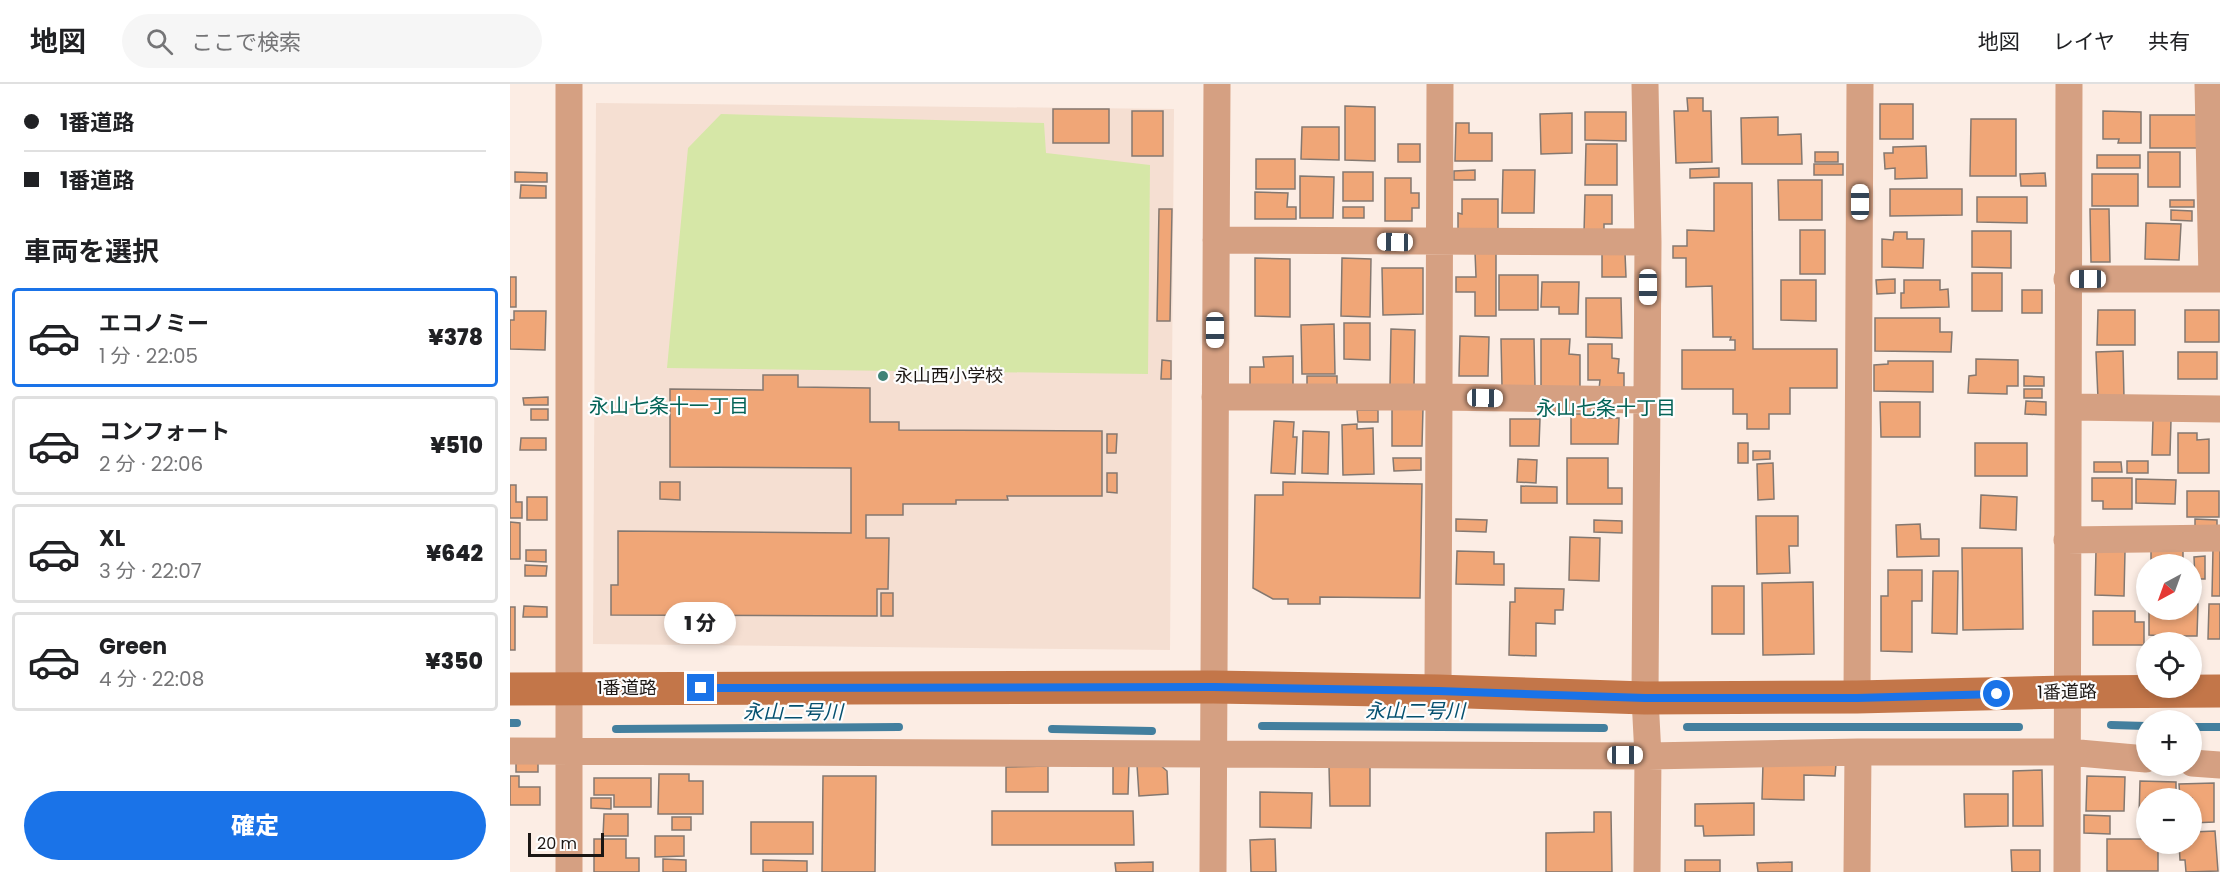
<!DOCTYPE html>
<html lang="ja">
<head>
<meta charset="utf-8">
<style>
	:root { --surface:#fff; --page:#f6f6f6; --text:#202124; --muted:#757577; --line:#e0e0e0; --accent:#1a73e8 }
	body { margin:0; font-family:Poppins,"Noto Sans JP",sans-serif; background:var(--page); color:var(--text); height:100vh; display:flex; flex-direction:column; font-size:22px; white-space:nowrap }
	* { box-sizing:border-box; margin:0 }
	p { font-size:20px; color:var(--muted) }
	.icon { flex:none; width:33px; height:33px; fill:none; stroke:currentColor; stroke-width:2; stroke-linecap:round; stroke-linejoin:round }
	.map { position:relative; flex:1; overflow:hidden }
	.sheet { display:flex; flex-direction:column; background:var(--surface); width:510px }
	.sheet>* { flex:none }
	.hud { display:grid; align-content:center; height:132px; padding:0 24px; background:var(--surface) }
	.needle { width:39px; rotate:221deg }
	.buttons { position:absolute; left:1626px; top:470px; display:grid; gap:12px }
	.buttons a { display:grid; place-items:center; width:66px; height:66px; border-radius:50%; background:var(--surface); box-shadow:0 3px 9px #0003; font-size:30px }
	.scale { position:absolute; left:18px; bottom:15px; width:76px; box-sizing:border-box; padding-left:6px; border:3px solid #1b1613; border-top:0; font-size:16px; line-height:21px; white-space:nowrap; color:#1b1613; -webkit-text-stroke:4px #fdfdfd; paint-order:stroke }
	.end { position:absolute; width:27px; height:27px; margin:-14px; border:8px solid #1a73e8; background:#fff; box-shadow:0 0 0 3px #fff }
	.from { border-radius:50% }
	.bubble { position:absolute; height:42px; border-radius:21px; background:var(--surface); box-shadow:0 3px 9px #0003; font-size:20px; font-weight:800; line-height:42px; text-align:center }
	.car { position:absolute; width:18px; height:36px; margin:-18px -9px; border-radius:8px; box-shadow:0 0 4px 2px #0007; background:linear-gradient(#fff 24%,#345 0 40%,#fff 0 76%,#345 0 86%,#fff 0) }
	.hud b { display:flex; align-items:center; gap:21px; height:57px; font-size:22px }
	.hud b+b { border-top:2px solid var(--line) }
	.hud i { width:15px; height:15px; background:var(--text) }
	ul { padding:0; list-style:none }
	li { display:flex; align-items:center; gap:18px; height:99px; margin:0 12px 9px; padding:0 12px; border:3px solid var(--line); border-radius:6px }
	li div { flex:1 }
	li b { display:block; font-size:22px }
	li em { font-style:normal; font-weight:800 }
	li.selected { border-color:var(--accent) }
	li>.icon { width:54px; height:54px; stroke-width:1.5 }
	h2 { padding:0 24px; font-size:27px; line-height:72px }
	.button { display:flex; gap:12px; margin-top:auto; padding:12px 24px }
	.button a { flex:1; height:69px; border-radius:36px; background:var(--accent); color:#fff; font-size:24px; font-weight:800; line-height:69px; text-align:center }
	header { display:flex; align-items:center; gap:36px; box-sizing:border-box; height:84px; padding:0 30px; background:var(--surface); border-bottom:2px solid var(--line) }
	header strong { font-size:28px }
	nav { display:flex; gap:33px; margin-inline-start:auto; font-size:21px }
	.search { width:420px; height:54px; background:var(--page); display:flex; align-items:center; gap:15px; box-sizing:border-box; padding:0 21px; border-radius:33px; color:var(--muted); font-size:22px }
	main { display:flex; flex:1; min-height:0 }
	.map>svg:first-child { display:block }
	.built { fill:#f5dfd2 }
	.pitch { fill:#d6e7a7 }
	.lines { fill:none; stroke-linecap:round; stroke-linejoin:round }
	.stream { stroke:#437f9e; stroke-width:8 }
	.building { fill:#f0a677; stroke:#847870; stroke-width:1.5 }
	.street { stroke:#d5a082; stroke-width:27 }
	.secondary { stroke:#c37649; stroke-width:33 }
	.route { stroke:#1a73e8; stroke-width:8 }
	.poi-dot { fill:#3e8276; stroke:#fdfdfd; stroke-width:2 }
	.labels { text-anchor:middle; stroke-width:4.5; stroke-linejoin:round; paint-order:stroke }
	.poi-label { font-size:18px; fill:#1b1613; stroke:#fdfdfd; text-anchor:start }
	.street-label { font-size:18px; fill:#1b1613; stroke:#fdfdfd }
	.neighbourhood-label { font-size:20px; fill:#036357; stroke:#fdfdfd }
	.water-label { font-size:20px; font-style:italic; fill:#05506f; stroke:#fdfdfd }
</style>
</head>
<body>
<header>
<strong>地図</strong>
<div class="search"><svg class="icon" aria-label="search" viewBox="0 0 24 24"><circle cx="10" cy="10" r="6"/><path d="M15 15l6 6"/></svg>ここで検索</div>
<nav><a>地図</a><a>レイヤ</a><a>共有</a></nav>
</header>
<main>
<section class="sheet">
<div class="hud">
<b><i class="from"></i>1番道路</b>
<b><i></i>1番道路</b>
</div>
<h2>車両を選択</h2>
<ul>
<li class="selected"><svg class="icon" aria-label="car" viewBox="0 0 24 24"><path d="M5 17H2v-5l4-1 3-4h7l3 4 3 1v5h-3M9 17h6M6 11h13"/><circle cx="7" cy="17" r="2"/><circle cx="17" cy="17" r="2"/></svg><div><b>エコノミー</b><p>1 分 · 22:05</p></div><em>¥378</em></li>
<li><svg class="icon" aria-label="car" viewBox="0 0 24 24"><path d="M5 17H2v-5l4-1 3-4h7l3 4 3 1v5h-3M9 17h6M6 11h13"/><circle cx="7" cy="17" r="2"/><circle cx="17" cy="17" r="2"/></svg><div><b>コンフォート</b><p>2 分 · 22:06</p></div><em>¥510</em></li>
<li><svg class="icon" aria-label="car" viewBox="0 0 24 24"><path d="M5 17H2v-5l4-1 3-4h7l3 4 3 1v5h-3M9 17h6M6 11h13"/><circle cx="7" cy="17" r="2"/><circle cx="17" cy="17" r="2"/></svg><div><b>XL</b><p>3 分 · 22:07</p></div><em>¥642</em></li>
<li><svg class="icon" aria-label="car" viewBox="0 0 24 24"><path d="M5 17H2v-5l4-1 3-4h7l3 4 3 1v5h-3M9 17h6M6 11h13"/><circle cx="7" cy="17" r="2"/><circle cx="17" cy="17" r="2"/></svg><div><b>Green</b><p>4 分 · 22:08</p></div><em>¥350</em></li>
</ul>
<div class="button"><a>確定</a></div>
</section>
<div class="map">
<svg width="1710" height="788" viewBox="0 0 1710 788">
	<rect width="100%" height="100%" fill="#fcede4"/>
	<path class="built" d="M86 19 664 25 660 566 83 560Z"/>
	<path class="pitch" d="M211 30 534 39 536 69 640 81 638 290 157 284 178 64Z"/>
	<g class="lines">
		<path class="stream" d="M0 639H7
			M1601 641 1636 642
			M752 642 1094 644
			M1177 643H1509
			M1682 643H1710
			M106 645 389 643
			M542 645 642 647"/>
	</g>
	<path class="building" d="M1177 14H1193V27H1201L1202 78 1166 79 1164 27H1178Z
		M1370 20H1403V55H1370Z
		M835 22 865 23V77L835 76Z
		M543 25H599V59H543Z
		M622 27H653V72H622Z
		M1593 27 1631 28V59H1608L1609 55H1593Z
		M1075 28H1116V57L1075 56Z
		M1062 29V69L1031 70 1030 30Z
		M1640 31H1687V64H1640Z
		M1268 33V51L1291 50 1292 80H1232L1231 34Z
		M1461 35H1506V92H1460Z
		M946 39H959V49H982V77H945Z
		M792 43H829V76L791 75Z
		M888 60H910V78H888Z
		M1076 60H1107V101H1075Z
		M1416 62 1417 94 1385 95V84L1375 85 1374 69H1383V63Z
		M1305 68H1328V78H1305Z
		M1638 68H1670V103H1638Z
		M1587 71H1630V84H1587Z
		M746 75H785V105H746Z
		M1304 80H1333V91H1304Z
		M1209 84V93L1180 94V85Z
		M965 86V96H944V87Z
		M993 86H1025L1024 129H992Z
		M5 88 37 89V98H5Z
		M833 88H863V117H833Z
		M1535 89 1536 102H1511L1510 90Z
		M1582 90H1628V122H1582Z
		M790 92 824 93 823 134H790Z
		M875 94H901V109H909V124H902V137H875Z
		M1268 96H1312V136H1269Z
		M1204 99H1242L1243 265H1327V304H1280V330H1259V345H1237V330H1223V305H1172V266H1225V256H1220L1221 253H1203L1202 202 1176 203V174H1163V162H1177V146L1204 147Z
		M11 101 36 102V114H10Z
		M1380 105H1452V131L1380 132Z
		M745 108 778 109 777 123H786V135H745Z
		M1075 111H1102V140H1094V150L1074 149Z
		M1467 113H1517V139L1467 138Z
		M952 115H988V145H948V129L952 130Z
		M1660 116H1684V123H1660Z
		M833 123H854V134H833Z
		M649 125H662L660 237H647Z
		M1580 125H1599L1600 178H1581Z
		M1661 126 1682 127V137L1661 136Z
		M1636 139 1671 140 1669 176 1635 175Z
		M1290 146H1315V190H1290Z
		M1462 147H1501V184L1462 183Z
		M1384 148H1397V155H1414L1413 184 1372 183V155L1383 156Z
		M986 167V232H965V208H946V193H966L965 168Z
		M1092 168 1115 169 1116 193H1092Z
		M745 174 780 175V233L745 232Z
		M832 174 861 175 860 233 831 232Z
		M872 184H913V230L873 231Z
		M1462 189H1492V227H1462Z
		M989 191H1028V226H989Z
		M0 193H6V223H0Z
		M1385 195V209L1367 210 1366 196Z
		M1271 196H1306V237L1271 236Z
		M1394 196H1430V206L1438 205 1439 223 1391 224V209H1394Z
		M1032 198H1069L1068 230H1049V223H1031Z
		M1512 206H1532V229H1512Z
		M1076 214H1111L1112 254 1076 253Z
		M1588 226H1625V261H1587Z
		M1675 226H1709V258H1675Z
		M4 227H36L35 266 0 265V236H4Z
		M1365 234H1430V248H1442L1441 268 1365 267Z
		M834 239H860V276L834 275Z
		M824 240 825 290H792L791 241Z
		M881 245 905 246 904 302H880Z
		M950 252 979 253 978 292H949Z
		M991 255H1024L1025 303H992Z
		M1031 255H1060L1059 270 1070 271V305H1031Z
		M1078 260H1102V274L1109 275 1108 289H1114V305H1089L1090 296H1078Z
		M1613 267 1614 314 1588 315 1586 268Z
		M1668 268H1707V295H1668Z
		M783 272V302H740V283H754L753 273Z
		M1466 275 1508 276V302H1497V310L1458 309 1459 292 1466 291Z
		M652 276 661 277V295H651Z
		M1378 277H1423V308L1364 307V281L1378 280Z
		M253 291H288V303L360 304V338H389V346L592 347V412H497L498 416H446V420H393V431H356V454H379L378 505H367V532L101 531V501H108V447L341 449V384L160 383V305L253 306Z
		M797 292H827V303H797Z
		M1514 292 1534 293V302H1514Z
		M1514 305H1532V314H1514Z
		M38 313V321H14L13 314Z
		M1516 317 1536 318V331L1515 330Z
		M1370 318H1410V353H1371Z
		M882 324H913L912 362H882Z
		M21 325H38V336H21Z
		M847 326H868V338H848Z
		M1061 330H1078V334H1109L1108 360H1061Z
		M1000 335H1030L1029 362H1000Z
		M1643 336H1661L1660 371H1642Z
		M764 337 784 338 783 353H787L785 390 761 389Z
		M847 340V345L863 344 864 390 833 391 832 341Z
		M793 347 819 348 818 390 792 389Z
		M1668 349H1687V356L1699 355V389H1668Z
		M597 350H607L606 369H597Z
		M11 354H36V366H10Z
		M1228 359H1238V379H1228Z
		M1465 359H1517V392H1465Z
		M1243 367H1260V375L1243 376Z
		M883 374H911V386L884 387Z
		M1057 374H1098V404H1112V420H1057Z
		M1008 375 1027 376 1026 399 1007 398Z
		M1617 377H1638V389H1617Z
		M1584 378H1611L1612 388H1584Z
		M1263 379 1264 415 1248 416 1247 380Z
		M597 389H607V409L597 408Z
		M1582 394H1622V425H1593V417H1582Z
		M1626 395 1666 396 1665 420 1626 419Z
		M150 398H170V416L150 415Z
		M773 398 912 400 910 514 810 513V520H778V515H763L743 504 745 411H773Z
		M0 401H6V418H12V434H0Z
		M1011 402 1047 403V419H1011Z
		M1677 407H1709V433H1677Z
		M1471 411 1507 413 1506 446 1470 444Z
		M17 413H37V436H17Z
		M1246 432H1288V462H1279L1280 489 1247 490Z
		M946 435 977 436 976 448 946 447Z
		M1685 435 1707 436V446H1685Z
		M1084 436 1112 437V449L1084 448Z
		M0 438 10 439V475H0Z
		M1410 440 1411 455H1429V472L1387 473 1386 441Z
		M1060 453 1090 454 1089 497 1059 496Z
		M1641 463H1673V480H1641Z
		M1452 464H1512L1513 545 1453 546Z
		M1703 464H1710V512H1702Z
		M16 466H36V478L16 477Z
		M1586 466 1615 467 1614 512 1585 511Z
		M947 467 984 468V480H994V501L946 500Z
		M1695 472V495H1685L1684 473Z
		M15 481 37 482 36 492H15Z
		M1378 486H1412V517H1402V568L1371 567V512H1378Z
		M1423 487H1448L1447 550 1422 549Z
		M1303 498 1304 570 1253 571 1252 499Z
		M1202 502H1234V550H1202Z
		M1005 504 1054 505 1053 526H1045V540L1026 539V572L999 571 1000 518H1005Z
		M371 509H383V532H371Z
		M1682 520H1688L1687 552H1671V556H1654V552L1639 551V525H1682Z
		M1699 520H1710V555H1698Z
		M14 522 37 523V533H13Z
		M0 523H5V566H0Z
		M1583 527H1625V538H1634V561H1583Z
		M6 678H28V688H6Z
		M603 678 619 679 618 710H603Z
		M1253 679 1326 680 1325 692 1294 691V716L1252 715Z
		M649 680 657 687 658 710 629 712 627 681Z
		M538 682V708H496V683Z
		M819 682H860V722H820Z
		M1532 686 1533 742H1503V687Z
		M149 690H179V697H193V730H148Z
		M0 692H9V703H30V721H0Z
		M313 692H366L365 788H312Z
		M1577 692 1615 693 1614 727H1576Z
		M84 694H141V723H104V711H84Z
		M1630 697 1666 698V714H1636V732H1629Z
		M1704 699V738L1682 739V714H1670L1669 700Z
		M750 708 802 709 801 744 750 743Z
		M1454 710H1498V742L1455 743Z
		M81 714H101V725L81 724Z
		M1244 719V751L1194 752 1193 742H1185V720Z
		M482 727H623L624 761H482Z
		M1084 728H1101L1102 788H1036V749L1084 748Z
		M94 730H118V752H93Z
		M1574 731 1600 732V750L1574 749Z
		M162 733H181V746H162Z
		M241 738H303V770H241Z
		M1705 747 1708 787 1676 788 1675 776H1670L1669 759H1682V748Z
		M145 752H174V772L145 773Z
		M84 755H116V774H129V788H84Z
		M765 755 766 788H741L740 756Z
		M1597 755H1636V759H1648V787H1597Z
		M1501 766H1530V788H1502Z
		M153 775 176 776V788H153Z
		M253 776 297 777V788H253Z
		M1175 776H1210V788H1175Z
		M643 778V788H606L605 779Z
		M1282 778V788H1248L1247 779Z"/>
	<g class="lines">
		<path class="street" d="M1135 0 1138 158 1135 614 1138 672 1137 788
			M1698 0 1702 195
			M706 156 1138 158
			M1557 195H1710
			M705 313H929L1137 316
			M1560 323 1710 325
			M1557 456 1710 454
			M928 607 930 0
			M1347 613 1350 0
			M0 667 1138 672 1348 668H1558L1636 675
			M1682 679 1710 681
			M59 788V0
			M703 788 707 0
			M1347 788 1348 668
			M1557 788 1559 0"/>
		<path class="secondary" d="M0 605 703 603 928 607 1135 614 1347 613 1557 608 1710 607"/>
	</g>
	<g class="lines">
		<path class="route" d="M191 604 703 603 928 607 1135 614H1347L1487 610"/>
	</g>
	<circle class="poi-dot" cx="373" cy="292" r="6"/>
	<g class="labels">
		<g class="poi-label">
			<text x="385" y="298">永山西小学校</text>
		</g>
		<g class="street-label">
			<text x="117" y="610">1番道路</text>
			<text transform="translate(1557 608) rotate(-1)" y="6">1番道路</text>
		</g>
		<g class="neighbourhood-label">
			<text x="159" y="329">永山七条十一丁目</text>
			<text x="1096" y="331">永山七条十丁目</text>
		</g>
		<g class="water-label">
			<text x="905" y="634">永山二号川</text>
			<text x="283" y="635">永山二号川</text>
		</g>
	</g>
</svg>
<div class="buttons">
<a><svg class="needle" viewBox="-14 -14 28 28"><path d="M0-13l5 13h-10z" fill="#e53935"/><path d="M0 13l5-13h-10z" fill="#757577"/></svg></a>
<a><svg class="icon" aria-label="locate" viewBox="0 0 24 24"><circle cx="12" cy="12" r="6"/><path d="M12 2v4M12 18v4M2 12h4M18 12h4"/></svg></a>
<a>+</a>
<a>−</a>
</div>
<div class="scale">20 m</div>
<i class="end from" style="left:1487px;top:610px"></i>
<i class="end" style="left:191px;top:604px"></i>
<div class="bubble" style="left:154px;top:518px;width:72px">1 分</div>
<i class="car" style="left:1350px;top:118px;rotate:0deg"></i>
<i class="car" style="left:885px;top:158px;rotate:271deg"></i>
<i class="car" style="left:1578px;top:195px;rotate:270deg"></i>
<i class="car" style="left:1138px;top:203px;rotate:180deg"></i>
<i class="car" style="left:705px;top:246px;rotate:180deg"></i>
<i class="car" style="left:975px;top:314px;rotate:91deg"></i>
<i class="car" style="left:1115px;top:671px;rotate:90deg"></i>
</div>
</main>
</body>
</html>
